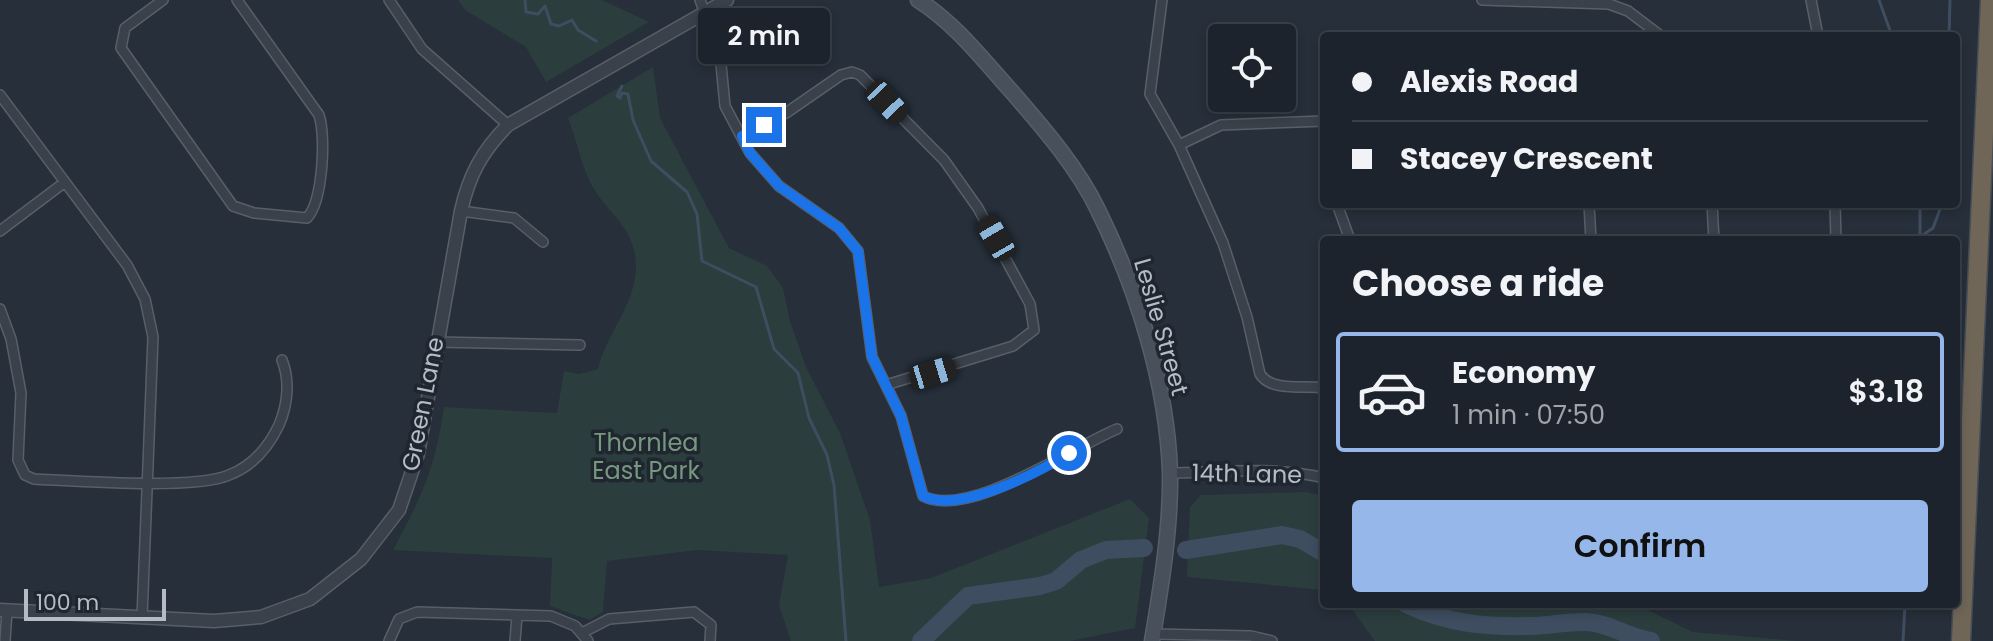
<!DOCTYPE html>
<html lang="en">
<head>
<meta charset="utf-8">
<style>
	:root { --surface:#1c232c; --page:#252b34; --text:#f1f3f6; --muted:#a0a4a9; --line:#3a4048; --accent:#96b7ea }
	body { margin:0; font-family:Poppins,sans-serif; background:var(--page); color:var(--text); height:100vh; display:flex; flex-direction:column; font-size:30px; white-space:nowrap }
	* { box-sizing:border-box; margin:0 }
	p { font-size:26px; color:var(--muted) }
	.icon { flex:none; width:44px; height:44px; fill:none; stroke:currentColor; stroke-width:2; stroke-linecap:round; stroke-linejoin:round }
	.map { position:relative; flex:1; overflow:hidden }
	.drawer { position:absolute; left:1320px; top:236px; width:640px; height:372px; display:flex; flex-direction:column; background:var(--surface); border-radius:8px; box-shadow:0 4px 12px #0003,0 0 0 2px var(--line) }
	.drawer>* { flex:none }
	.banner { position:absolute; left:1320px; top:32px; width:640px; height:176px; border-radius:8px; box-shadow:0 4px 12px #0003,0 0 0 2px var(--line); display:grid; align-content:center; height:176px; padding:0 32px; background:var(--surface) }
	.fabs { position:absolute; left:1208px; top:24px; display:grid; gap:16px }
	.fabs a { display:grid; place-items:center; width:88px; height:88px; border-radius:8px; background:var(--surface); box-shadow:0 4px 12px #0003,0 0 0 2px var(--line); font-size:40px }
	.scale { position:absolute; left:24px; bottom:20px; width:142px; box-sizing:border-box; padding-left:8px; border:4px solid #b5bcc5; border-top:0; font-size:22px; line-height:28px; white-space:nowrap; color:#b5bcc5; -webkit-text-stroke:6px #1f262f; paint-order:stroke }
	.end { position:absolute; width:36px; height:36px; margin:-18px; border:10px solid #1a73e8; background:#fff; box-shadow:0 0 0 4px #fff }
	.from { border-radius:50% }
	.bubble { position:absolute; height:56px; border-radius:8px; background:var(--surface); box-shadow:0 4px 12px #0003,0 0 0 2px var(--line); font-size:26px; font-weight:600; line-height:56px; text-align:center }
	.car { position:absolute; width:24px; height:48px; margin:-24px -12px; border-radius:10px; box-shadow:0 0 6px 2px #0007; background:linear-gradient(#222 24%,#8ab4d8 0 40%,#222 0 76%,#8ab4d8 0 86%,#222 0) }
	.banner b { display:flex; align-items:center; gap:28px; height:76px; font-size:30px }
	.banner b+b { border-top:2px solid var(--line) }
	.banner i { width:20px; height:20px; background:var(--text) }
	ul { padding:0; list-style:none }
	li { display:flex; align-items:center; gap:24px; height:120px; margin:0 16px 12px; padding:0 16px; border:4px solid transparent; border-radius:8px }
	li div { flex:1 }
	li b { display:block; font-size:30px }
	li em { font-style:normal; font-weight:600 }
	li.active { border-color:var(--accent) }
	li>.icon { width:72px; height:72px; stroke-width:1.5 }
	h2 { padding:0 32px; font-size:36px; line-height:96px }
	.button { display:flex; gap:16px; margin-top:auto; padding:16px 32px }
	.button a { flex:1; height:92px; border-radius:8px; background:var(--accent); color:#111; font-size:32px; font-weight:600; line-height:92px; text-align:center }
	.map>svg:first-child { display:block }
	.green { fill:#2b3d3d }
	.lines { fill:none; stroke-linecap:round; stroke-linejoin:round }
	.stream { stroke:#3e4d60; stroke-width:3 }
	.river { stroke:#3e4d60; stroke-width:18 }
	.minor-casing { stroke:#585f68; stroke-width:12 }
	.tertiary-casing { stroke:#585f68; stroke-width:15 }
	.secondary-casing { stroke:#585f68; stroke-width:17 }
	.motorway-casing { stroke:#454c55; stroke-width:21 }
	.minor { stroke:#3a414a; stroke-width:9 }
	.tertiary { stroke:#3a414a; stroke-width:12 }
	.secondary { stroke:#48505c; stroke-width:14 }
	.motorway { stroke:#6f6658; stroke-width:18 }
	.route { stroke:#1a73e8; stroke-width:10 }
	.labels { text-anchor:middle; stroke-width:7; stroke-linejoin:round; paint-order:stroke }
	.street-label { font-size:24px; fill:#b5bcc5; stroke:#1f262f }
	.park-label { font-size:24px; fill:#77987f; stroke:#1f262f }
</style>
</head>
<body>
<div class="map">
<svg width="1993" height="641" viewBox="0 0 1993 641">
	<rect width="100%" height="100%" fill="#262f3a"/>
	<path class="green" d="M458 0H602L649 22 546 82 526 47 465 10Z
		M653 67 660 118 729 248 767 266 783 288 790 321 806 367 840 433 870 520 879 587 931 578 1130 499 1149 518 1135 628 1070 641H791L779 605 788 555 698 550 607 561 603 612 589 620 550 606 552 558 393 550C422 496 435 468 444 407L557 413 564 371 579 374 598 369C606 334 636 304 636 266 635 225 606 214 590 182 581 163 576 139 568 118Z
		M1306 492 1324 496V590L1187 577 1190 507 1201 495Z
		M1348 604H1647L1646 609 1693 632 1797 641H1375Z"/>
	<g class="lines">
		<path class="stream" d="M525 0 526 12 538 14 545 6 551 24 559 26 572 20 578 30 596 41
			M1879 0 1892 36
			M1949 36 1950 0
			M622 86 617 96 620 98 622 93 628 94 633 120 651 161 687 192 697 214 702 261 756 287 774 349 798 373 809 418 827 455 834 485 846 641
			M1920 237 1933 228 1942 204
			M1920 240V204
			M1903 641 1905 604"/>
		<path class="river" d="M1186 550 1282 535 1300 539 1324 553
			M1406 604C1447 624 1486 627 1531 626 1550 626 1568 621 1587 622 1609 623 1629 638 1651 641
			M921 641 968 596 1040 586 1056 581 1081 560 1106 550 1144 548"/>
		<g class="minor-casing">
			<path id="minor" d="M163 0 125 28 121 48 233 206 254 213 307 218C323 201 326 136 319 115L237 0
				M389 0 422 49 508 125
				M700 0 720 54 725 106 750 153 779 186 839 228 858 251 872 357 901 416 923 496C968 520 1073 447 1117 429
				M1162 0 1150 94 1179 145 1223 243 1247 317 1260 374C1271 392 1305 385 1324 388
				M1482 0 1609 4 1628 11 1661 36
				M1811 0 1818 36
				M0 95 127 265 145 299 153 337 142 618
				M742 136 786 113 841 75 852 72 860 75 944 160 978 208 1030 304 1034 330 1013 346 886 385
				M1179 145 1221 125 1324 121
				M1337 204 1350 240
				M1589 204 1591 240
				M1712 204 1714 240
				M1835 204 1836 240
				M461 211 514 218 543 242
				M0 231 65 182
				M0 309 11 339 21 393 18 460 25 475 34 479C77 481 194 490 229 475 253 466 268 448 279 425 288 404 290 380 282 360
				M435 342 580 345
				M1170 473C1220 472 1275 466 1324 478
				M582 633 609 619 694 612 711 625 710 641
				M1153 634 1251 636 1272 641
				M5 641 7 611
				M389 641 399 619 417 612 551 616 575 626 588 641
				M515 641 517 616"/>
		</g>
		<g class="tertiary-casing">
			<path id="tertiary" d="M0 610 214 621 261 617 310 599 361 559 399 510 418 454 461 211C469 175 482 151 508 125L727 0"/>
		</g>
		<g class="secondary-casing">
			<path id="secondary" d="M918 0C955 23 984 61 1013 93 1044 129 1078 168 1098 210 1137 289 1167 384 1170 472 1171 528 1161 587 1152 641"/>
		</g>
		<g class="motorway-casing">
			<path id="motorway" d="M1961 641 1990 0"/>
		</g>
		<use href="#minor" class="minor"/>
		<use href="#tertiary" class="tertiary"/>
		<use href="#secondary" class="secondary"/>
		<use href="#motorway" class="motorway"/>
	</g>
	<g class="lines">
		<path class="route" d="M764 125 742 136 750 153 779 186 839 228 858 251 872 357 901 416 923 496C958 514 1038 473 1069 453"/>
	</g>
	<g class="labels">
		<g class="street-label">
			<text transform="translate(1161 327) rotate(74)" y="8">Leslie Street</text>
			<text transform="translate(423 404) rotate(-79)" y="8">Green Lane</text>
			<text transform="translate(1247 474) rotate(1)" y="8">14th Lane</text>
		</g>
		<g class="park-label">
			<text x="646" y="451">Thornlea<tspan x="646" dy="28">East Park</tspan></text>
		</g>
	</g>
</svg>
<div class="fabs">
<a><svg class="icon" aria-label="locate" viewBox="0 0 24 24"><circle cx="12" cy="12" r="6"/><path d="M12 2v4M12 18v4M2 12h4M18 12h4"/></svg></a>
</div>
<div class="scale">100 m</div>
<i class="end from" style="left:1069px;top:453px"></i>
<i class="end" style="left:764px;top:125px"></i>
<div class="bubble" style="left:698px;top:8px;width:132px">2 min</div>
<i class="car" style="left:887px;top:102px;rotate:137deg"></i>
<i class="car" style="left:996px;top:238px;rotate:330deg"></i>
<i class="car" style="left:933px;top:373px;rotate:73deg"></i>
<div class="banner">
<b><i class="from"></i>Alexis Road</b>
<b><i></i>Stacey Crescent</b>
</div>
<section class="drawer">
<h2>Choose a ride</h2>
<ul>
<li class="active"><svg class="icon" aria-label="car" viewBox="0 0 24 24"><path d="M5 17H2v-5l4-1 3-4h7l3 4 3 1v5h-3M9 17h6M6 11h13"/><circle cx="7" cy="17" r="2"/><circle cx="17" cy="17" r="2"/></svg><div><b>Economy</b><p>1 min · 07:50</p></div><em>$3.18</em></li>
</ul>
<div class="button"><a>Confirm</a></div>
</section>
</div>
</body>
</html>
